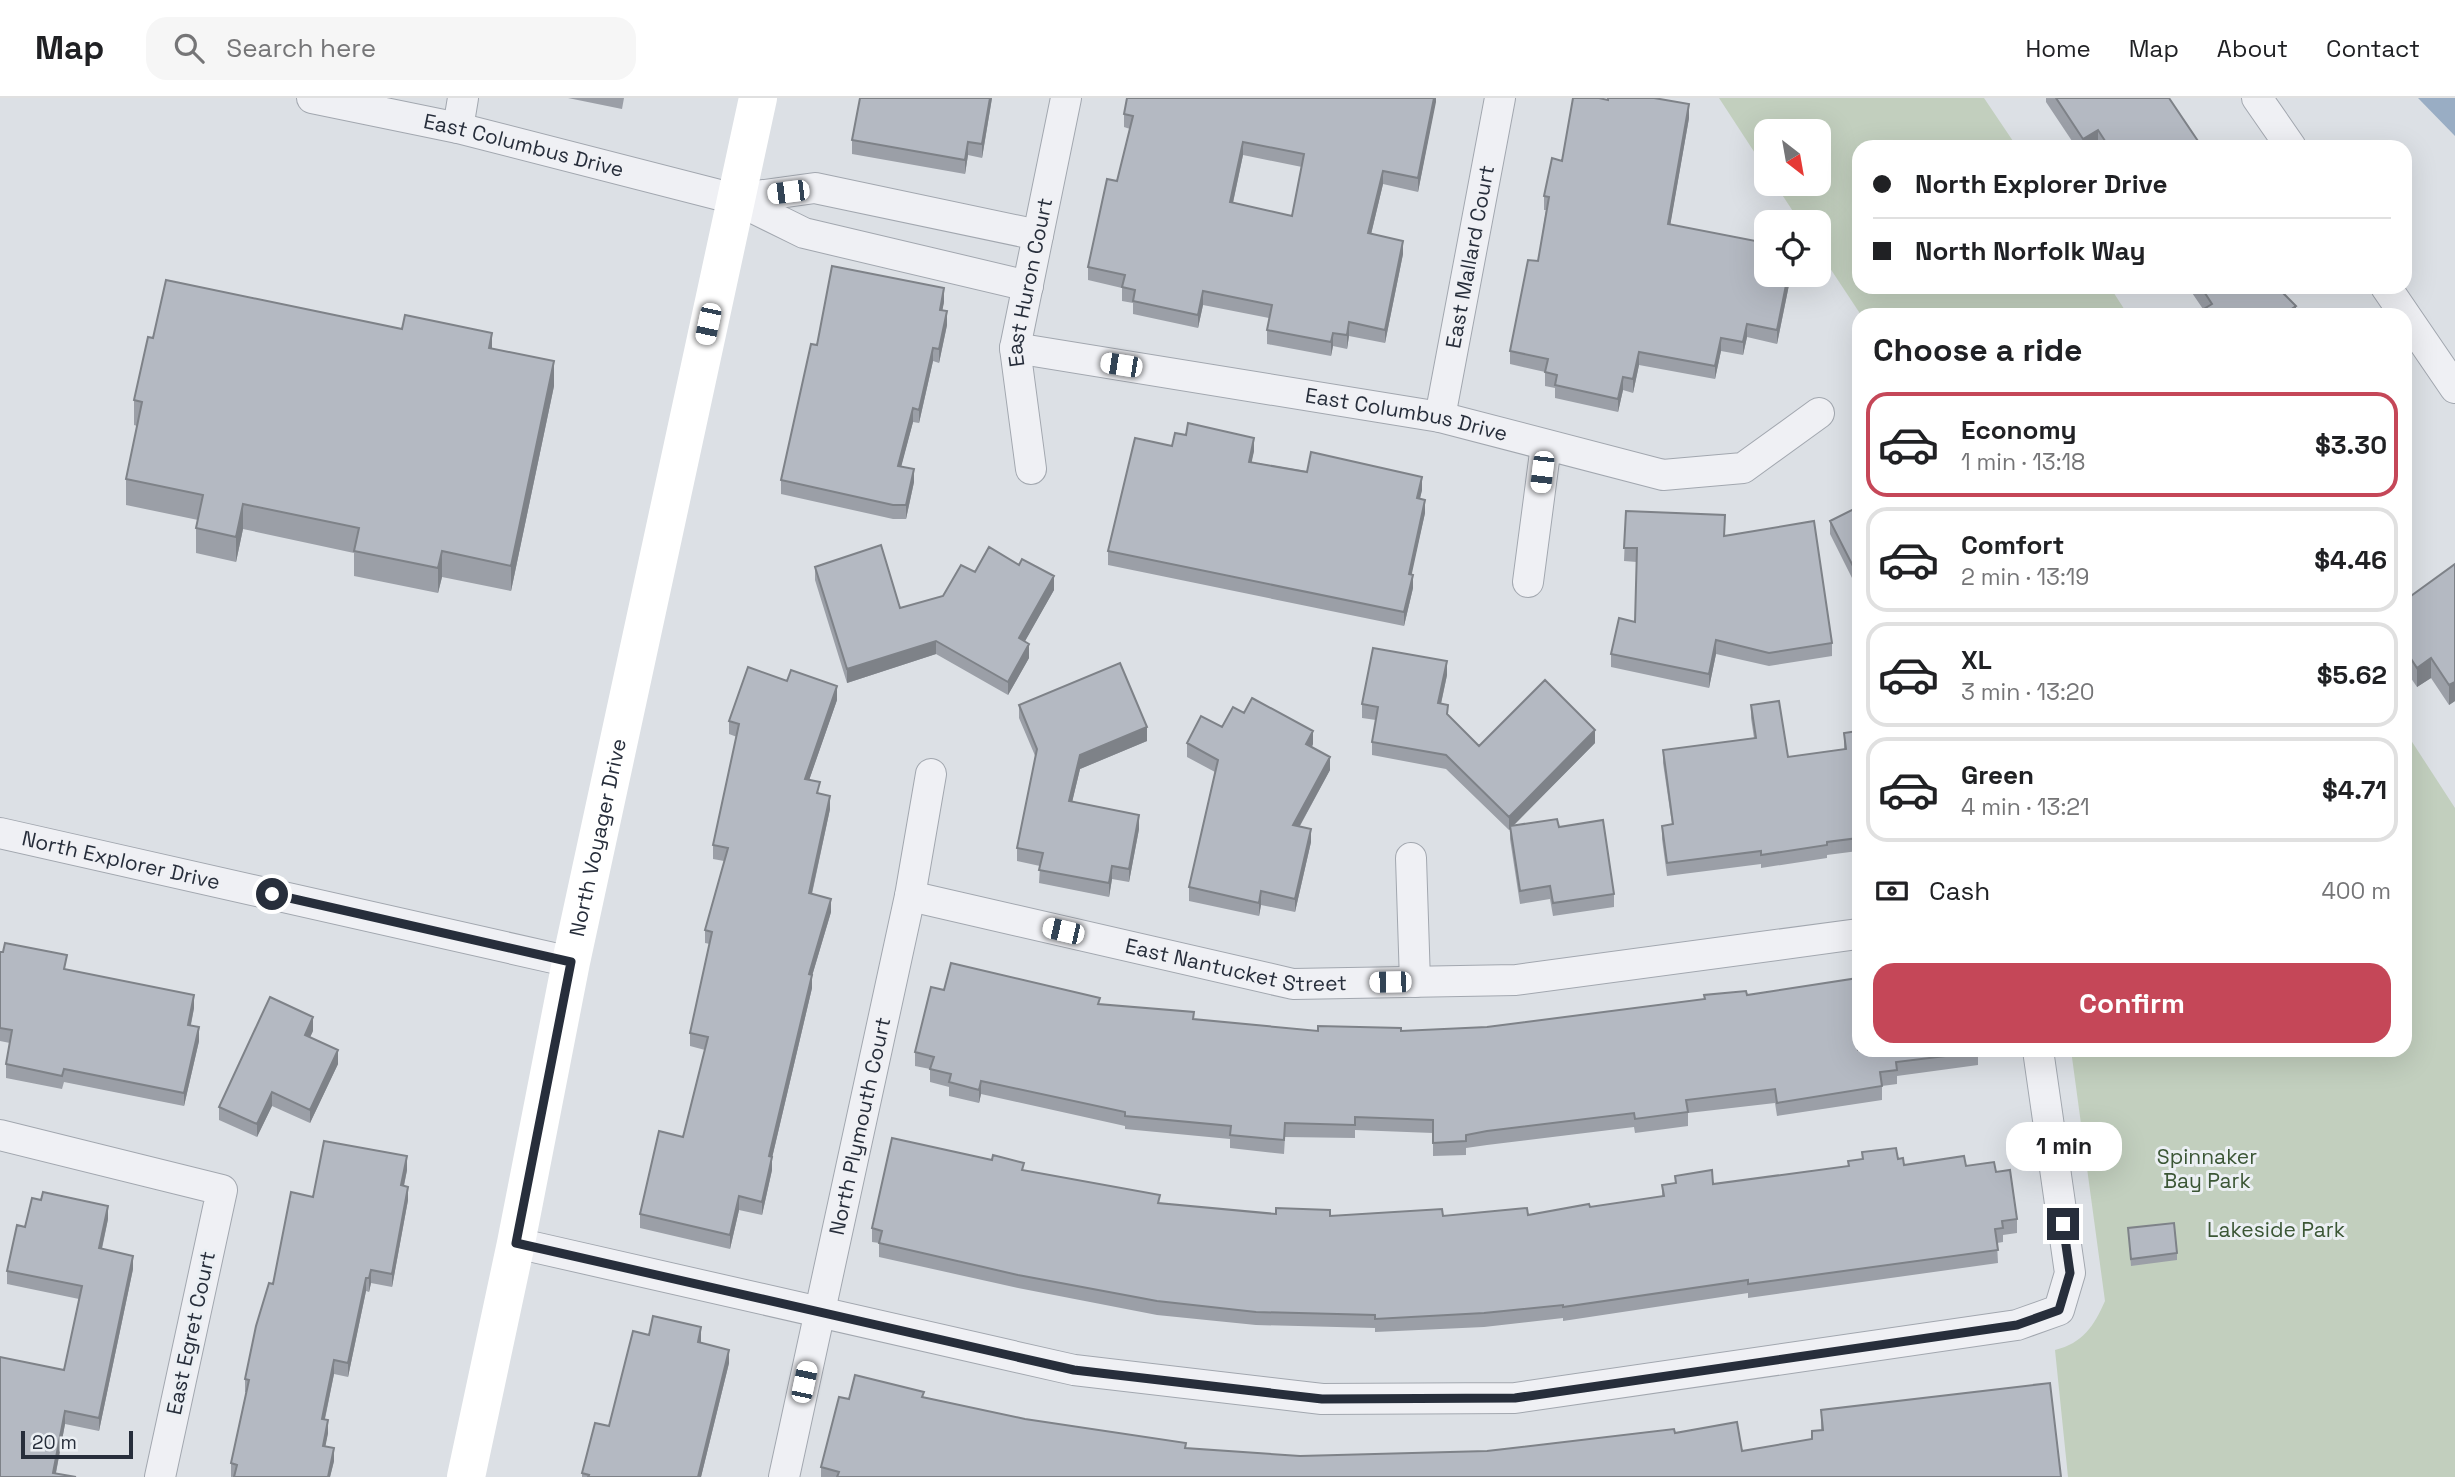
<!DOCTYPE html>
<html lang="en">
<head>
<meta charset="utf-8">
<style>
	:root { --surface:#fff; --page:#f6f6f6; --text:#202124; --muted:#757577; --line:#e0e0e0; --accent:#c54758 }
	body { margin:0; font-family:"Space Grotesk",sans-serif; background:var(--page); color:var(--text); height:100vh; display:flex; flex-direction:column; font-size:26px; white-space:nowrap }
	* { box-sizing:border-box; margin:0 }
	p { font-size:23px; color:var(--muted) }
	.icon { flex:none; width:38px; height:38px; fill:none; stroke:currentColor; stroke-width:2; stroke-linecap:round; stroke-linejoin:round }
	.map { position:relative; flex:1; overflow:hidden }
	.sheet { position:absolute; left:1852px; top:210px; width:560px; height:749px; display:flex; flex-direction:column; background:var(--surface); border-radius:21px; box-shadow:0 7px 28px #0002 }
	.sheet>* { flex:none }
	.guide { position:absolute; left:1852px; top:42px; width:560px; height:154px; border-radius:21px; box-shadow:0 7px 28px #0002; display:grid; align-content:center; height:154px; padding:0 21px; background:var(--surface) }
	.needle { width:46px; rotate:149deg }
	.tools { position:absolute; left:1754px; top:21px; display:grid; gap:14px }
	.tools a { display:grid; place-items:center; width:77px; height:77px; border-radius:14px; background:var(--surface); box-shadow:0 7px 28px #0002; font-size:35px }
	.scale { position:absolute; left:21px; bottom:18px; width:112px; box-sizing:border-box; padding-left:7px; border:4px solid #272e3b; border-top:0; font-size:19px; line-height:24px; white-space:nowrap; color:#272e3b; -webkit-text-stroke:5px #ebeff3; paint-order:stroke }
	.end { position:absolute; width:32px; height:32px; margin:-16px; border:9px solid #272e3b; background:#fff; box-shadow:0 0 0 4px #fff }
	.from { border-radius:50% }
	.bubble { position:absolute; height:49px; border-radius:21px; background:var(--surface); box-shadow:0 7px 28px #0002; font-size:23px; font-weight:700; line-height:49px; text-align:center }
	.car { position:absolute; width:21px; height:42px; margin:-21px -10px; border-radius:9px; box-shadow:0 0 5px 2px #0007; background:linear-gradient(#fff 24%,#345 0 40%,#fff 0 76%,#345 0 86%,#fff 0) }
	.guide b { display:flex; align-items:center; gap:24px; height:66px; font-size:26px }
	.guide b+b { border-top:2px solid var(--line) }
	.guide i { width:18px; height:18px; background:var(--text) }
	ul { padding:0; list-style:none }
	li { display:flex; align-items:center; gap:21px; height:105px; margin:0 14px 10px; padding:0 7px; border:4px solid var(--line); border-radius:21px }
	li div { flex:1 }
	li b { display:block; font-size:26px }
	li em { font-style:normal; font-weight:700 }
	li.current { border-color:var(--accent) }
	li>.icon { width:63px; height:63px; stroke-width:1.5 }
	h2 { padding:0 21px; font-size:32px; line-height:84px }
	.pay { display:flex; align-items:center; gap:18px; height:77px; padding:0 21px; font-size:26px }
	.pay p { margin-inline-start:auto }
	.cta { display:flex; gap:14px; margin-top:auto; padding:14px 21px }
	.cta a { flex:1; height:80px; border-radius:21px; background:var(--accent); color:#fff; font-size:28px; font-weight:700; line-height:80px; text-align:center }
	header { display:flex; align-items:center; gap:42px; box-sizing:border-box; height:98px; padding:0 35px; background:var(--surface); border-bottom:2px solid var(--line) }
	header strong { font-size:33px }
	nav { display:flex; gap:38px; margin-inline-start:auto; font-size:24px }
	.search { width:490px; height:63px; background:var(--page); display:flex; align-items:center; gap:18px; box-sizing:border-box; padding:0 24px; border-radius:21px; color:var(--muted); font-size:26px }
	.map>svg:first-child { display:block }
	.green { fill:#c2cfbe }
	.water { fill:#99adc4 }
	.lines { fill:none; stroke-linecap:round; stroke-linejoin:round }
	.street-casing { stroke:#a2a7af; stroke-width:32 }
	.street { stroke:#eff0f4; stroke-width:30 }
	.secondary { stroke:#fff; stroke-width:38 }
	.wall { fill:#9b9fa7; fill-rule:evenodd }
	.shaded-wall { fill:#7e8288 }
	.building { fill:#b4b9c2; stroke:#7e8288; stroke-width:2; fill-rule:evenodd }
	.route { stroke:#272e3b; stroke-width:9 }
	.labels { text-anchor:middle; stroke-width:6; stroke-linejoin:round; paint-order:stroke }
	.street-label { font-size:21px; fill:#272e3b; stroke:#ebeff3 }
	.park-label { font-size:21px; fill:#3b5635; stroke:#ebeff3 }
</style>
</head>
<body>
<header>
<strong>Map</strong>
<div class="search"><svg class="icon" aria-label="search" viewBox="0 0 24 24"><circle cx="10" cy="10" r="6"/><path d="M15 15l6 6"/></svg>Search here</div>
<nav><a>Home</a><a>Map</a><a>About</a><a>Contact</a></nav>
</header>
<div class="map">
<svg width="2455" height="1379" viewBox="0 0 2455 1379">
	<rect width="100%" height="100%" fill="#dce0e5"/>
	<path class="green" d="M1719 0H1984L2017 49H1858V189H2110L2128 217H1861L1818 152V124H1800L1775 86H1818V33H1766V72Z
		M2405 633 2455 710V1379H2068L2055 1252C2083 1245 2094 1228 2105 1203L2071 952H2404Z"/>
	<path class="water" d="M2418 0H2455V38Z"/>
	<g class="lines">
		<g class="street-casing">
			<g id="street">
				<path id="s1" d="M312 0 458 30 735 101 804 135 1028 188"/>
				<path d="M2257 0 2291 49"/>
				<path d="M458 30 463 0"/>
				<path d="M735 101 815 90 1038 137"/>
				<path d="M2386 189 2455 290"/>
				<path id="s2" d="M1015 250 1440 319 1663 377 1743 370 1819 315"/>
				<path id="s3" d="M1440 319 1500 0"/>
				<path id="s4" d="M1031 371 1015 250 1066 0"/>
				<path d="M1528 484 1546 347"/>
				<path id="s5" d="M0 735 571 864"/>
				<path d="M1411 760 1415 884"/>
				<path id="s6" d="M910 798 1293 886 1516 882 1858 836"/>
				<path d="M0 1037 222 1092 160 1379"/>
				<path d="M516 1145 1074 1272 1322 1301 1515 1300 2017 1227 2059 1212 2070 1175 2038 952"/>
				<path id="s7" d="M784 1379 910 798 931 676"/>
			</g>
		</g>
		<use href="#street" class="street"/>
		<path class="secondary" id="s8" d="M466 1379 516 1145 571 864 758 0"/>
	</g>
	<path class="wall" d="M568 0H624L622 11Z
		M992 0 982 60 968 57 965 76 852 56V42Z
		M1436 0 1418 94 1383 86 1371 136 1403 156 1385 245 1349 238 1347 251 1333 248 1331 258 1267 246V232L1269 220 1203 207 1198 230 1133 216V205L1122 203V190L1088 182V169L1117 83 1130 31 1124 29V16ZM1243 57 1302 69 1292 118 1233 105Z
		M2046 0H2169L2202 49H2076L2046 4Z
		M1689 20 1670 127 1766 177H1791L1777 246 1747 239 1743 257 1721 253 1715 281 1639 267 1633 295 1623 292 1618 314 1555 300V290L1545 288V274L1510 266V253L1538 163 1546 112H1544V98Z
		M2188 189H2277L2296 217 2203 211Z
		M944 204 942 212 947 227 939 265 933 263 919 325 913 324 901 368 914 384 906 421H893L781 396V382Z
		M153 240 492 250 554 288 511 493 442 479 438 495 354 478V455L243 431 236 464 196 455V430L198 422 126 407V381L137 328 134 327V302Z
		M1172 348 1254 353 1251 364 1422 392 1420 400 1425 415 1411 476 1413 490 1404 528 1108 467V453Z
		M1858 409V492L1830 436V423Z
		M1626 413 1724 438 1832 545V558L1769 568 1716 556 1709 590 1611 569V556L1635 524 1637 464 1624 463Z
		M2455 466V603L2449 607 2431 580 2417 589 2404 570V503Z
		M815 469 900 510 943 498 975 474 1054 492 1024 544 1029 560 1008 597 936 556 847 585 815 482Z
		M1447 577 1441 606 1448 618 1479 648 1595 645 1513 728 1559 729 1614 796V809L1553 818 1550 801 1520 806 1510 741V731L1509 732 1446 671 1372 657V644L1376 622 1362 620V606Z
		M837 602 809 682 830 711 812 796 831 814 812 878V890L772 1060V1072L762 1117 739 1112 730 1151 640 1130V1116L683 1039 705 952 690 948V935L710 846 705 845V832L724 763 713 761V747L737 639 729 636V623Z
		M1019 607 1147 643 1080 671 1072 704 1139 731 1129 784 1112 781 1109 799 1039 785 1040 768 1017 763V750L1036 660 1019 620Z
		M1751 607 1788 659 1844 651V635L1858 633V753L1827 757V760L1761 770V766L1667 778 1662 741V728L1672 726 1663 665V652L1754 640 1751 620Z
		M1244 615 1313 646 1312 649 1330 672 1300 728 1311 744 1295 814 1261 807 1259 818 1189 803V789L1215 674 1187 659V645L1222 629Z
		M0 854 67 872 194 910 191 927 199 943 184 1008 64 984 62 991 6 980V966L10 945 0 943Z
		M944 892 1100 906 1194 921 1318 933H1401L1487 929 1747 897 1978 954V967L1897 978V986L1882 988V1002L1777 1018 1775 1005 1688 1015V1028L1635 1035 1634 1029 1487 1047 1466 1050V1057L1433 1058V1035L1355 1032V1040L1285 1039 1284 1056 1230 1050V1041L1125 1031V1028L981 996 979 1005 949 998V989L930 984V971L915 968V954Z
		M313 933 310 939 338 966 310 1025 272 1008 257 1039 219 1022V1009Z
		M1862 1054 1898 1061 1904 1067 1966 1068 1996 1074 2017 1121V1135L2003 1137V1144L1997 1145 1998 1165 1748 1200V1195L1563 1223V1220L1484 1229 1375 1234V1230L1256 1227 1157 1217 1018 1190 879 1159V1145L872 1144V1130L992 1062 1024 1073 1160 1105 1276 1116 1330 1118H1443L1528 1117 1662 1099V1087L1675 1085V1078L1713 1086 1848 1068V1063L1862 1061Z
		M407 1072 404 1088 408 1102 392 1189 371 1185 369 1194 366 1193 348 1279 334 1276 325 1321 328 1335 325 1348 334 1363 330 1379H231V1365L246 1294H245V1281L273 1186 313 1099Z
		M108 1121 102 1151 133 1171 99 1333 65 1326 56 1375 0 1379 64 1272 79 1201 7 1186V1173Z
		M2128 1130 2177 1155V1162L2131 1168Z
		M649 1237 701 1243V1245L729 1265 701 1379H582V1375L609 1328Z
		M924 1299 1025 1321 1186 1350 1300 1358 1487 1353 1675 1335 1742 1353 1812 1341V1333L1821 1332V1312L2061 1379H821V1369L849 1301Z"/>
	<path class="shaded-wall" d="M990 0H992L982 60V46Z
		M1434 0H1436V4L1418 94V80Z
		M1689 6V20L1668 140V126Z
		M2098 32V49H2083V41Z
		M968 44V57L965 76V62Z
		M1243 44V57L1230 118V104Z
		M1383 73V86L1368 149V135Z
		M1403 143V156L1385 245V232Z
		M1788 177H1791L1777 246V232Z
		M944 190V204L940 225V212Z
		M1203 193V207L1198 230V217Z
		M2296 208V217H2287V214Z
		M947 213V227L939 265V251Z
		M1349 224V238L1347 251V237Z
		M1747 226V239L1743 257V244Z
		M492 235V260L489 250Z
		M1333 235V248L1331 258V244Z
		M1721 240V253L1715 281V268Z
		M933 250V263L919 325V312Z
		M1639 254V267L1633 295V281Z
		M554 263V288L511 493V468Z
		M1623 279V292L1618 314V301Z
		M913 310V324L898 381V368Z
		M1254 340V353L1249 377V364Z
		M914 371V384L906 421V407Z
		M1422 379V392L1417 413V400Z
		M1425 402V415L1409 489V476Z
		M243 406V431L236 464V439Z
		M442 453V479L438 495V470Z
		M1413 477V490L1404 528V514Z
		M1054 478V492L1019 554V540Z
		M1716 542V556L1709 590V576Z
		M936 543V556L847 585V571Z
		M1029 546V560L1008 597V584Z
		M2431 560V580L2417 589V570Z
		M1447 563V577L1438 619V605Z
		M2455 584V603L2449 607V587Z
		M837 588V602L805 694V681Z
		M1147 629V643L1080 671 1069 717V703L1080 657Z
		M1595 632V645L1509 732V719Z
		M1313 633V646L1306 660V646Z
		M1330 659V672L1293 740V727Z
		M830 698V711L809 808V795Z
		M1139 717V731L1129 784V771Z
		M1311 731V744L1295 814V801Z
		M1112 768V781L1109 799V785Z
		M1261 793V807L1259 818V805Z
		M831 801V814L812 878V890L772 1060V1072L762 1117V1104L769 1058 809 876Z
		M194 897V910L188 940V927Z
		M313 919V933L305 950V937Z
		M199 929V943L184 1008V995Z
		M338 952V966L310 1025V1012Z
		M981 983V996L979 1005V992Z
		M272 994V1008L257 1039V1026Z
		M407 1058V1072L401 1101V1087Z
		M408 1089V1102L392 1189V1176Z
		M739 1098V1112L730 1151V1137Z
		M108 1108V1121L99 1163V1150Z
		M133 1158V1171L99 1333V1320Z
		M371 1172V1185L369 1194V1180Z
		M366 1180V1193L348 1279V1265Z
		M701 1229V1243L698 1258V1244Z
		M729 1252V1265L701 1379H698Z
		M334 1262V1276L322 1334V1321Z
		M65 1313V1326L55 1379 53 1375Z
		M328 1322V1335L323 1361V1348Z
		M334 1350V1363L330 1379H328Z"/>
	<path class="building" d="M860 0H990L982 46 968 44 965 62 852 42Z
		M1127 0H1434L1418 80 1383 73 1368 135 1403 143 1385 232 1349 224 1347 237 1333 235 1331 244 1267 232 1272 207 1203 193 1198 217 1133 203 1135 192 1122 189 1125 177 1088 169 1107 81 1117 83 1133 18 1124 16ZM1243 44 1304 56 1292 118 1230 104Z
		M1573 0H1599L1608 2V0H1654L1689 6 1668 126 1766 145V177H1788L1777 232 1747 226 1743 244 1721 240 1715 268 1639 254 1633 281 1623 279 1618 301 1555 287 1557 277 1545 274 1548 261 1510 253 1528 162 1538 163 1549 99 1544 98 1552 60 1562 63Z
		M2056 0H2169L2202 49H2109L2098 32 2083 41Z
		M832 168 944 190 940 212 947 213 939 251 933 250 919 312 913 310 898 368 914 371 906 407H893L781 382 811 246 817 247Z
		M166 182 402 231 405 217 492 235 489 250 554 263 511 468 442 453 438 470 354 453 359 430 243 406 236 439 196 430 203 397 126 381 142 304 134 302 148 239 153 240Z
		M2201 189H2277L2296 208 2287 214 2289 217H2194L2212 206Z
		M1188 325 1254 340 1249 364 1307 374 1311 354 1422 379 1417 400 1425 402 1409 476 1413 477 1404 514 1108 453 1135 340 1172 348 1175 335 1186 337Z
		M1858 409V478L1830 423Z
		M1626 413 1725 417 1724 438 1814 423 1832 545 1769 555 1716 542 1709 576 1611 556 1619 520 1635 524 1637 450H1624Z
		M881 447 900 510 943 498 961 467 975 474 989 449 1019 467 1022 461 1054 478 1019 540 1029 546 1008 584 936 543 847 571 815 469Z
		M2455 466V584L2449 587 2431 560 2417 570 2404 550V503Z
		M1373 550 1447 563 1438 605 1448 607 1447 616 1479 648 1545 582 1595 632 1509 719 1446 657 1372 644 1378 609 1362 606Z
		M1120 565 1147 629 1080 657 1069 703 1139 717 1129 771 1112 768 1109 785 1039 772 1043 755 1017 750 1037 651 1019 607Z
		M748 569 787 583 791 572 837 588 805 681 820 684 817 695 830 698 809 795 831 801 809 876 812 877 769 1058 772 1059 762 1104 739 1098 730 1137 640 1116 659 1033 683 1039 708 939 690 935 712 834 705 832 728 750 713 747 739 626 729 623Z
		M1252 600 1313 633 1306 646 1330 659 1293 727 1311 731 1295 801 1261 793 1259 805 1189 789 1218 662 1187 645 1201 618 1222 629 1233 609 1244 615Z
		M1779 603 1788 659 1846 651 1844 635 1858 633V740L1827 744V747L1761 757V753L1667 765 1662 728 1673 726 1663 652 1756 640 1751 607Z
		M1557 721 1559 729 1603 722 1614 796 1553 805 1550 788 1520 793 1510 728Z
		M5 845 67 857 64 871 194 897 188 927 199 929 184 995 64 971 62 978 6 966 12 932 0 930V854H3Z
		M951 865 1100 900 1098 906 1194 914 1193 921 1318 933V928L1401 930V933L1487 929 1705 901 1704 897 1746 893 1747 897 1858 880V952H1978V954L1896 964 1897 972 1880 974 1882 988 1777 1005 1775 991 1686 1002 1688 1014 1635 1021 1634 1015 1487 1033 1466 1037V1043L1433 1045V1022L1355 1019V1027L1285 1025 1284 1042 1230 1037 1231 1028 1125 1018V1014L981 983 979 992 949 984 951 976 930 971 934 959 915 954 931 889 944 892Z
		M270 899 313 919 305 937 338 952 310 1012 272 994 257 1026 219 1009Z
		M892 1040 992 1062 993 1057 1024 1065 1022 1072 1160 1097 1158 1105 1276 1116V1110L1330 1112V1118L1442 1111 1443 1118 1527 1110 1528 1117 1589 1106 1590 1109 1664 1098 1662 1087 1676 1085 1675 1078 1712 1072 1713 1086 1849 1068 1848 1063 1863 1061 1862 1054 1896 1050 1898 1061 1903 1060 1904 1067 1964 1058 1966 1068 1994 1064 1996 1074 2010 1072 2017 1121 2002 1123 2003 1130 1995 1131 1998 1152 1748 1186V1182L1563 1209V1207L1484 1215 1375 1221V1217L1256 1214 1157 1203 1018 1177 879 1145 882 1133 872 1130Z
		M324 1043 407 1058 401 1087 408 1089 392 1176 371 1172 369 1180H366L348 1265 334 1262 322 1321 328 1322 323 1348 334 1350 328 1379H234L237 1367 231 1365 249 1282 245 1281 256 1228 269 1185 273 1186 291 1094 313 1099Z
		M43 1094 108 1108 99 1150 133 1158 99 1320 65 1313 53 1375 76 1379H0V1259L64 1272 82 1188 7 1173 17 1127 25 1129 32 1100 41 1102Z
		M2174 1125 2177 1155 2131 1161 2128 1130Z
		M653 1218 701 1229 698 1244 729 1252 698 1379H588L589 1377 582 1375 595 1325 609 1328 633 1233 649 1237Z
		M855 1277 924 1294 922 1299 1025 1321 1186 1345 1185 1350 1300 1358 1487 1353 1674 1331 1675 1335 1737 1324 1742 1353 1812 1341V1333L1823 1332 1821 1312 2050 1285 2061 1379H837L839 1374 821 1369 839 1299 849 1301Z"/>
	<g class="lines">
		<path class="route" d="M272 796 571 864 516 1145 1074 1272 1322 1301 1515 1300 2017 1227 2059 1212 2070 1175 2063 1126"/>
	</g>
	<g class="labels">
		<g class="street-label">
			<text dy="7" stroke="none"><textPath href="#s1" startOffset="217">East Columbus Drive</textPath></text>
			<text dy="7" stroke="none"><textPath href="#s3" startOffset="163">East Mallard Court</textPath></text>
			<text dy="7" stroke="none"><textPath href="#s4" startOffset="189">East Huron Court</textPath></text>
			<text dy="7" stroke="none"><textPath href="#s2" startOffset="397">East Columbus Drive</textPath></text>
			<text dy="7" stroke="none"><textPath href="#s8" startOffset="653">North Voyager Drive</textPath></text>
			<text dy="7" stroke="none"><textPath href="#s5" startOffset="124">North Explorer Drive</textPath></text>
			<text dy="7" stroke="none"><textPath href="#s6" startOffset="334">East Nantucket Street</textPath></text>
			<text dy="7" stroke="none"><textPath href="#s7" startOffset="359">North Plymouth Court</textPath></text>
			<text transform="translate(191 1235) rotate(-78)" y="7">East Egret Court</text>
		</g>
		<g class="park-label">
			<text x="2207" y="1066">Spinnaker<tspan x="2207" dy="24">Bay Park</tspan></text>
			<text x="2276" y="1139">Lakeside Park</text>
		</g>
	</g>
</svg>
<div class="tools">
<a><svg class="needle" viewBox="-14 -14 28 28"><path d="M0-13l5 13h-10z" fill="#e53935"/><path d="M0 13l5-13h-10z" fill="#757577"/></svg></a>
<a><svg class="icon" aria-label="locate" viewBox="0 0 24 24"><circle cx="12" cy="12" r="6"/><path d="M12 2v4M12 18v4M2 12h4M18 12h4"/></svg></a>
</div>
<div class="scale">20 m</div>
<i class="end from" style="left:272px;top:796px"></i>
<i class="end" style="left:2063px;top:1126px"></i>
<div class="bubble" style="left:2006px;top:1024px;width:116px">1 min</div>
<i class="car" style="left:788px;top:94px;rotate:263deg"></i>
<i class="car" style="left:708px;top:226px;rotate:192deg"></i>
<i class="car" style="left:1121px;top:267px;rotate:279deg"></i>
<i class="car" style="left:1542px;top:374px;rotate:187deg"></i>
<i class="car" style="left:1063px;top:833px;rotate:283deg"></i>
<i class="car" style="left:1390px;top:884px;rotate:269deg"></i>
<i class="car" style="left:804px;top:1284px;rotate:12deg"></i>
<div class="guide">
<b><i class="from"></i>North Explorer Drive</b>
<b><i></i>North Norfolk Way</b>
</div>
<section class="sheet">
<h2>Choose a ride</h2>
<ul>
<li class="current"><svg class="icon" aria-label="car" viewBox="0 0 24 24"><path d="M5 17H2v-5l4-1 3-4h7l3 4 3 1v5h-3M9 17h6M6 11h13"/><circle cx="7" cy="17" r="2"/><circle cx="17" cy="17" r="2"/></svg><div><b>Economy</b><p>1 min · 13:18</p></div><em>$3.30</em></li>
<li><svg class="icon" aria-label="car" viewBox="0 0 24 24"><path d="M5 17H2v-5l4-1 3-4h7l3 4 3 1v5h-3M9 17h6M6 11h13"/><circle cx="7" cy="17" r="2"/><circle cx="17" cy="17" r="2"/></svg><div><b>Comfort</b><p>2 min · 13:19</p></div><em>$4.46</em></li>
<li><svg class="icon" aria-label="car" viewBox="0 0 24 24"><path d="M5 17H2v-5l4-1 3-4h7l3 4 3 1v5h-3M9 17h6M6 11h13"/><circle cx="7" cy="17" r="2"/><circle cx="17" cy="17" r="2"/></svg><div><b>XL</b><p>3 min · 13:20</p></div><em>$5.62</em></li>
<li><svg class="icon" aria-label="car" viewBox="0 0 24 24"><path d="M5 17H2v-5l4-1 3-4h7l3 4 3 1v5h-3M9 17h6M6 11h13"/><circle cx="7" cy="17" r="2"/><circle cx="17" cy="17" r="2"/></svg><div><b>Green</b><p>4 min · 13:21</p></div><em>$4.71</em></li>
</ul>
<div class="pay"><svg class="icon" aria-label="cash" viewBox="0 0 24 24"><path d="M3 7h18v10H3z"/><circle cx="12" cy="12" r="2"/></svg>Cash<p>400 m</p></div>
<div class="cta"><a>Confirm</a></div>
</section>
</div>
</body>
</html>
